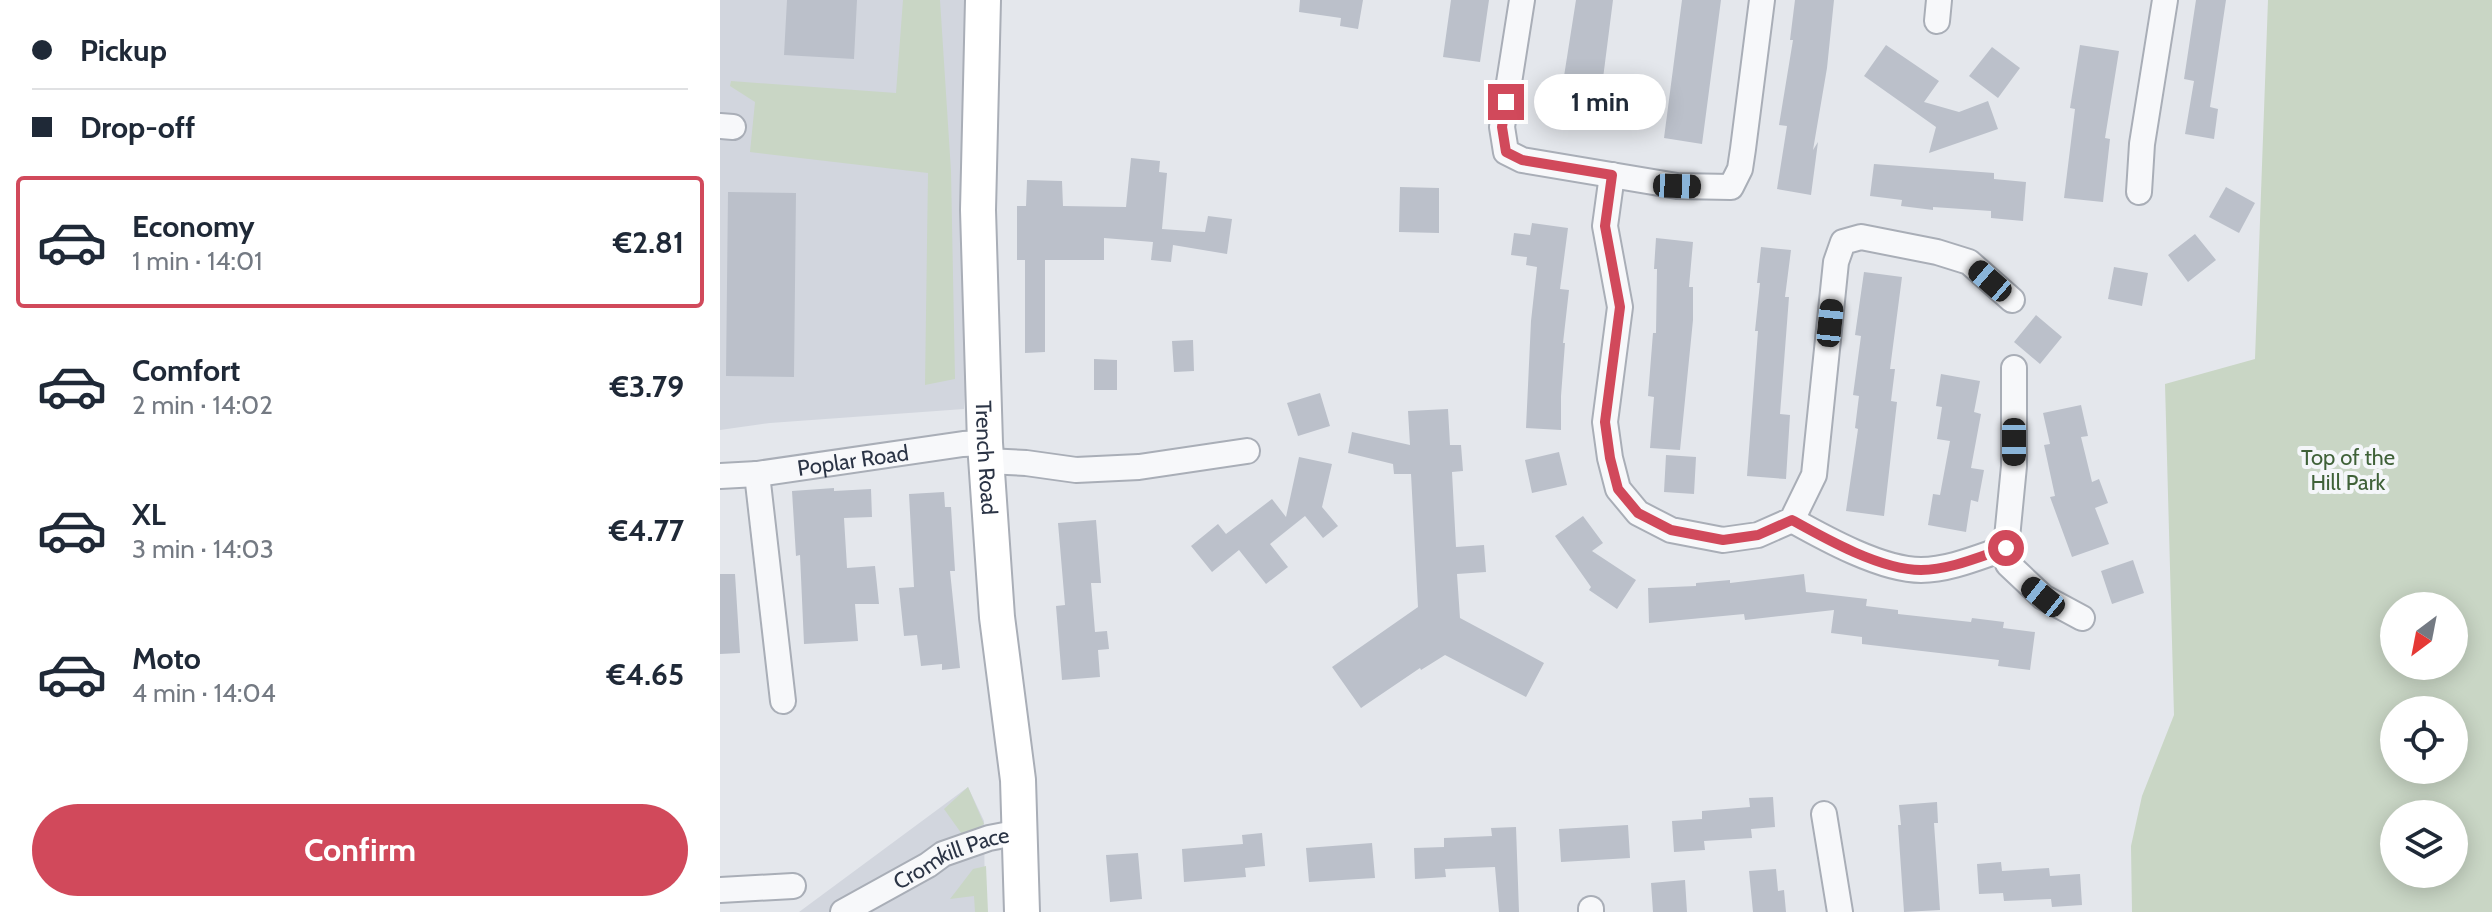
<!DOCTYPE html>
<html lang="en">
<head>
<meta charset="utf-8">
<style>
	:root { --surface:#fff; --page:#f2f2f3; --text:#1f2937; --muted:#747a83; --line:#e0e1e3; --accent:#d1495b }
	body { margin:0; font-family:Cabin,sans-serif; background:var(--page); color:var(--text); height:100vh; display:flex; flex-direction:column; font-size:30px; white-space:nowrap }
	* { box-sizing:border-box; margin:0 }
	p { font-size:26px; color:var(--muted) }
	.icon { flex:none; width:44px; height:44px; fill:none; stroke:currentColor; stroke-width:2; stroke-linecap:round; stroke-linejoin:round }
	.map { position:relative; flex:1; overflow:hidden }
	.details { display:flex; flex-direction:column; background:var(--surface); width:720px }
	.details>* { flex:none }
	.banner { display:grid; align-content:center; height:176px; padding:0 32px; background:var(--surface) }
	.needle { width:52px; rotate:212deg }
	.fabs { position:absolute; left:1660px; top:592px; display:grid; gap:16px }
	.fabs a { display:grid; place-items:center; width:88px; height:88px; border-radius:50%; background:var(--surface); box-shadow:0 4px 20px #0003; font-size:40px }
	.end { position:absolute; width:36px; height:36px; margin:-18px; border:10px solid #d1495b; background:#fff; box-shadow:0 0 0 4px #fff }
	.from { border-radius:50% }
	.bubble { position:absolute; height:56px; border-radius:28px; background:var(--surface); box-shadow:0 4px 20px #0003; font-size:26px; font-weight:700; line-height:56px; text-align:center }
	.car { position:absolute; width:24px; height:48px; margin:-24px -12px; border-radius:10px; box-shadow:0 0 6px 2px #0007; background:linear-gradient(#222 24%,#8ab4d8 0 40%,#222 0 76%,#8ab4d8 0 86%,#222 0) }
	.banner b { display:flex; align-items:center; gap:28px; height:76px; font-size:30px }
	.banner b+b { border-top:2px solid var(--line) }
	.banner i { width:20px; height:20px; background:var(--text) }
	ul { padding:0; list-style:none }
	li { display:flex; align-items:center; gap:24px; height:132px; margin:0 16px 12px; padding:0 16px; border:4px solid transparent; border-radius:8px }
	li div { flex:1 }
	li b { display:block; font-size:30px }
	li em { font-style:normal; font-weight:700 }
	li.active { border-color:var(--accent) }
	li>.icon { width:72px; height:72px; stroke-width:1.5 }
	.action { display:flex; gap:16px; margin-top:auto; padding:16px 32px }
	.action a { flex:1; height:92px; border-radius:48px; background:var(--accent); color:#fff; font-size:32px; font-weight:700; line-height:92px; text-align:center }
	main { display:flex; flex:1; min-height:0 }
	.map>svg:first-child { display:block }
	.built { fill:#d2d6de }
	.green { fill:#c9d6c5; fill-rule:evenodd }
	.building { fill:#bbc0ca }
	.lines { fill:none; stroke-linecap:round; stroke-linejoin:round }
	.street-casing { stroke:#a9aeb7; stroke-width:28 }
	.secondary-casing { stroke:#a9aeb7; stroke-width:38 }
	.street { stroke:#f7f8fa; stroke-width:24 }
	.secondary { stroke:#fff; stroke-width:34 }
	.route { stroke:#d1495b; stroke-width:10 }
	.labels { text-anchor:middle; stroke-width:8; stroke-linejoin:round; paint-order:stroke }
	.street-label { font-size:22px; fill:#2b3445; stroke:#f4f6f9 }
	.park-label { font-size:22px; fill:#3f6138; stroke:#f4f6f9 }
</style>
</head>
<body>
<main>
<section class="details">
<div class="banner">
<b><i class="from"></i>Pickup</b>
<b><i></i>Drop-off</b>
</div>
<ul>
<li class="active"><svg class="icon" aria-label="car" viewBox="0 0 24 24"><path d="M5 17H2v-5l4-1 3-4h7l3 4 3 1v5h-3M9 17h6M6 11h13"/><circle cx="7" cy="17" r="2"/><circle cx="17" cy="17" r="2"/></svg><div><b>Economy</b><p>1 min · 14:01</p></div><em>€2.81</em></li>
<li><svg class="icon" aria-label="car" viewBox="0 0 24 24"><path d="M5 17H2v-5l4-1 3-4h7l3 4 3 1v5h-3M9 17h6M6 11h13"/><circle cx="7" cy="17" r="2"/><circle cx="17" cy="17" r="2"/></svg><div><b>Comfort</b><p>2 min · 14:02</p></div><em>€3.79</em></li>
<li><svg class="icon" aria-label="car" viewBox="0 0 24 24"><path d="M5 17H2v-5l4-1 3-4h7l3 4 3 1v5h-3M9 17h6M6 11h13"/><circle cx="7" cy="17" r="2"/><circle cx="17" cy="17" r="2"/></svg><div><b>XL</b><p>3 min · 14:03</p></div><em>€4.77</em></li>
<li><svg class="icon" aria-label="car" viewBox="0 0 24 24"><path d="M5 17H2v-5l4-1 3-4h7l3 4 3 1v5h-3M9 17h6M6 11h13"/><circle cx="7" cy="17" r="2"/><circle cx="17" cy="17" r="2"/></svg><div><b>Moto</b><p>4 min · 14:04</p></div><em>€4.65</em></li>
</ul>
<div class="action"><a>Confirm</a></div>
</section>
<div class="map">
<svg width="1772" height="912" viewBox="0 0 1772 912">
	<rect width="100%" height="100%" fill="#e4e7ec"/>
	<path class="built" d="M0 0H250L258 210 244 409 50 423 0 430Z
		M248 787 264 821 265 912H79Z"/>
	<path class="green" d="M183 0H220L231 171 235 379 205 385 208 173 30 152 35 102 10 86 11 81 176 93Z
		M1548 0H1772V912H1412L1411 846 1422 796 1454 715 1445 384 1535 359ZM1734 606V666H1674V606ZM1734 710V770H1674V710ZM1734 814V874H1674V814Z
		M248 787 264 824 244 837 224 809Z
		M266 866 268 912H255L254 896 230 899 253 869Z"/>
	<path class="building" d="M67 0H137L134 59 64 55Z
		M580 0H643L638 29 620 26 621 18 579 12Z
		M731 0H769L760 62 723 57Z
		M856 0H893L881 94 842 89Z
		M962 0H1001L982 144 944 138Z
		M1075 0H1114L1107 68 1093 150 1098 142 1091 195 1057 189 1067 126 1059 125 1073 40H1070Z
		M1476 0H1506L1490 107 1498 109 1494 139 1465 134 1474 81 1464 79Z
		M1166 45 1219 81 1204 102 1239 112 1268 101 1278 129 1209 153 1216 127 1144 76Z
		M1360 45 1399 51 1385 138 1390 139 1383 202 1344 198 1355 109 1350 108Z
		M1272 47 1300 68 1278 98 1249 76Z
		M411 158 440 161 439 172 447 173 442 229 485 232 488 216 512 219 507 254 453 245 451 262 431 260 433 242 384 238V260H325V352L305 353V260H297V206H306L307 180 342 181 343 206 406 207Z
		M1154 164 1274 173V179L1306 182 1303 221 1271 218V211L1213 207V210L1181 206 1182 200 1150 196Z
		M680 187 719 188V233L679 232Z
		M1506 187 1535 203 1519 233 1489 217Z
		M8 192 76 193 74 377 6 376Z
		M812 223 848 228 840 289 849 290 843 343H845L841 396V430L806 428 811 321 817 267 806 265 807 257 791 255 794 233 810 235Z
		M1475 234 1496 260 1468 282 1448 255Z
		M936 238 973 242 969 287H973V320L960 450 930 448 934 397 928 396 933 333H936L937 269H934Z
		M1041 247 1071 250 1065 297H1069L1060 414 1070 415 1066 479 1027 476 1038 331H1035L1040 283H1037Z
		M1394 267 1428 273 1422 306 1388 299Z
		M1144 272 1182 277 1170 369H1175L1171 401 1177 402 1164 516 1126 511 1138 429 1135 428 1139 396 1133 395 1141 336 1135 335Z
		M1316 315 1342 337 1320 364 1294 342Z
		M473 340 474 371 454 372 452 341Z
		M374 359 397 360V390H374Z
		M1221 374 1260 381 1254 412 1261 414 1251 468 1264 470 1258 502 1251 500 1246 532 1208 525 1213 494 1220 495 1230 441 1217 439 1222 407 1216 406Z
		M600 393 610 426 578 436 567 403Z
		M1361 405 1368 436 1361 437 1372 482 1379 479 1388 503 1375 508 1389 544 1352 557 1330 497 1335 496 1324 445 1330 444 1323 413Z
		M728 409 730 445H741L743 471 732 472 736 547 764 545 766 572 737 574 740 618 824 663 806 697 725 655 701 670 700 668 641 708 612 667 698 607 691 474H674L673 464 628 453 632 432 690 445 688 411Z
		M839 452 847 485 812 493 805 460Z
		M946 455 976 457 974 494 944 492Z
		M579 457 612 464 602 507 618 526 603 538 585 516 550 544 568 567 546 584 519 550 492 572 471 546 498 524 506 534 552 499 566 517Z
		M114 488V491L151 489 152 517 124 518 127 568 155 566 159 604H135L138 641 84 644 80 555 76 556 72 491Z
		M224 492 225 507H231L235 571H230L240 668 222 670V664L201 666 197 635 184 636 179 588 194 587 189 494Z
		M863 516 883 543 872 551 916 580 897 609 869 590 871 587 835 536Z
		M376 520 381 583H371L375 632 387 631 389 649 378 650 380 677 342 680 336 606 345 605 338 523Z
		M1413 560 1424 593 1392 604 1381 571Z
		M0 574H15L20 653 0 654Z
		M1084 574 1086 592 1147 599 1146 606 1178 610V614L1251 622 1252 618 1284 622 1283 628 1315 632 1310 670 1278 666 1279 660 1142 644V637L1111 633 1114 610 1025 620 1024 614 929 623 928 588 976 586V583L1010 580V583Z
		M1053 797 1055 827 1031 829 1032 838 984 841 985 850 954 852 952 821 982 819V811L1030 807 1029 798Z
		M1217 802 1218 823H1214L1220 910 1184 912 1178 825H1181L1179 805Z
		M908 825 910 858 841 862 839 829Z
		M796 827 799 912H779L775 867 725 869 726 877 695 879 694 848 724 847V838L772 836 771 828Z
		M542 833 545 866 525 868 526 877 464 882 462 849 523 844 522 835Z
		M652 843 655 878 589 882 586 848Z
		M418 853 422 899 390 902 386 855Z
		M1281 862 1282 871 1329 868 1330 876 1360 874 1362 905 1332 907 1331 899 1284 901 1283 893 1259 894 1257 864Z
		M1056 869 1058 891 1064 890 1066 912H1033L1029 871Z
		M965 880 967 912H933L931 883Z"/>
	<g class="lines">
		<g class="street-casing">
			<g id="street">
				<path d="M802 0 782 127 786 152 802 160 957 186 1011 187 1020 169 1023 149 1042 0"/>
				<path d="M1217 21 1219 0"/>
				<path d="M0 126 13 127"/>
				<path d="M892 175 885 226 900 307 885 422 890 458 898 489 918 513 951 530 1003 540 1038 535 1072 520 1094 475 1116 262 1123 242 1141 237 1217 252 1249 262 1292 300"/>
				<path d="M1419 192 1422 144 1445 0"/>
				<path d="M1294 368V466L1286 548 1288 564 1323 597 1362 618"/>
				<path d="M266 461 306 463 356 470 419 467 527 451"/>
				<path d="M37 474 63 701"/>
				<path id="s1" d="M0 476 37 474 243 444 265 443"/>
				<path d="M1072 520C1106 539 1162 570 1201 570 1229 570 1259 557 1286 548"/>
				<path d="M1104 814 1120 912"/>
				<path d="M0 890 73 886"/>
				<path d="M871 909V912"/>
				<path id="s2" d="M123 912 208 865 223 854 269 838 300 832"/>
			</g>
		</g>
		<g class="secondary-casing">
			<g id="secondary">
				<path id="s3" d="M263 0 258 210 265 443 277 617 298 780 302 912"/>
			</g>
		</g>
		<use href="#street" class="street"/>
		<use href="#secondary" class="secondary"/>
	</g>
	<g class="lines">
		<path class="route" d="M786 102 782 127 786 152 802 160 892 175 885 226 900 307 885 422 890 458 898 489 918 513 951 530 1003 540 1038 535 1072 520C1106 539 1161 570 1201 570 1229 570 1259 557 1286 548"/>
	</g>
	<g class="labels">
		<g class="street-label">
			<text dy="8" stroke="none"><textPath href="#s3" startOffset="458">Trench Road</textPath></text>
			<text dy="8" stroke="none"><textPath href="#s1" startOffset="134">Poplar Road</textPath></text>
			<text dy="8" stroke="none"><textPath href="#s2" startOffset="122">Cromkill Pace</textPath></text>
		</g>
		<g class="park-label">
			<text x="1628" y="465">Top of the<tspan x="1628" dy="25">Hill Park</tspan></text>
		</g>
	</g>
</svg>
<div class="fabs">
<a><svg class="needle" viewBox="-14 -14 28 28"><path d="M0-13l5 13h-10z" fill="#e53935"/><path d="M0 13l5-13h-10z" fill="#747a83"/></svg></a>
<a><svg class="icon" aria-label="locate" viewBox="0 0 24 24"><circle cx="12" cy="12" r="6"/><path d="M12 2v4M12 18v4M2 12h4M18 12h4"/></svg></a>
<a><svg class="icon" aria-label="layers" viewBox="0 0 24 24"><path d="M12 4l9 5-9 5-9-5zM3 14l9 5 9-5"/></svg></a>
</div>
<i class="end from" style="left:1286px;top:548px"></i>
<i class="end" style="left:786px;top:102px"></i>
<div class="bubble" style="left:814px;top:74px;width:132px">1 min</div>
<i class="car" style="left:957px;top:186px;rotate:92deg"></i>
<i class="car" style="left:1270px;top:281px;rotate:311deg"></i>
<i class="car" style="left:1110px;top:323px;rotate:6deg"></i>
<i class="car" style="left:1294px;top:442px;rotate:180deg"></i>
<i class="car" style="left:1323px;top:597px;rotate:309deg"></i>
</div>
</main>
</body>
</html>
